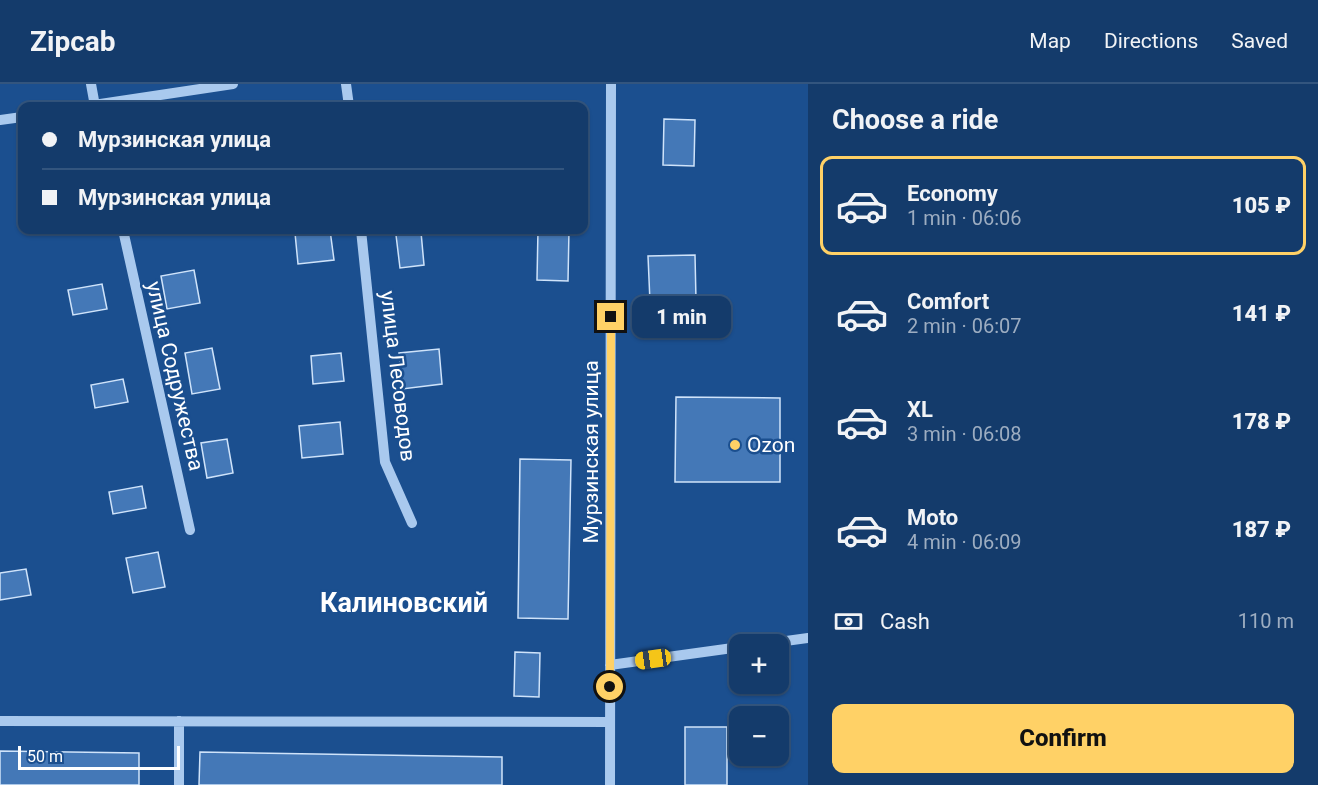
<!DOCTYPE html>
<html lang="en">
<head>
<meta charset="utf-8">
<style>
	:root { --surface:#143b6b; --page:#1d4271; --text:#f1f3f6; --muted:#9dadc1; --line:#33557e; --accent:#ffd166 }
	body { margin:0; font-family:Roboto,sans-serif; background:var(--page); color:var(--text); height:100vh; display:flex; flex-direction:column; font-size:22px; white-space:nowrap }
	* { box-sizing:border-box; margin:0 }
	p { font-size:20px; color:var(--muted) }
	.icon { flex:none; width:33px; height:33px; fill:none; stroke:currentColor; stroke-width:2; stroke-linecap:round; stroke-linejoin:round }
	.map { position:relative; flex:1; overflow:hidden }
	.sheet { display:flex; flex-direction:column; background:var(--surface); width:510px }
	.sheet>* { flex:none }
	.guide { position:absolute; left:18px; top:18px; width:570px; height:132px; border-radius:12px; box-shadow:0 2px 4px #0004,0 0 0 2px var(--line); display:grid; align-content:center; height:132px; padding:0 24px; background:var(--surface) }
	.tools { position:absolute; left:729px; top:550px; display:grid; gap:12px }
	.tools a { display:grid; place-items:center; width:60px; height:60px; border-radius:12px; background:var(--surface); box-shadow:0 2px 4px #0004,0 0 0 2px var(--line); font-size:30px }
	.scale { position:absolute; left:18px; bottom:15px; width:162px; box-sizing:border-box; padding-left:6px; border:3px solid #fff; border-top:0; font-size:16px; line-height:21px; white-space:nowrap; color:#fff; -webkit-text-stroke:4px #1b4f8f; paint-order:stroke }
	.end { position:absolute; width:27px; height:27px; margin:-14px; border:8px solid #ffd166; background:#111; box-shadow:0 0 0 3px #111 }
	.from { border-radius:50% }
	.bubble { position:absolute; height:42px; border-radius:12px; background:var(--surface); box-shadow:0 2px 4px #0004,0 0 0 2px var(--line); font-size:20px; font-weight:800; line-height:42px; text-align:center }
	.car { position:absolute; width:18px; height:36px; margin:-18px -9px; border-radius:8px; box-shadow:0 0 4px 2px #0007; background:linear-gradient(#f5c518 24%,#345 0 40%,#f5c518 0 76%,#345 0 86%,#f5c518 0) }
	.guide b { display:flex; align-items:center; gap:21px; height:57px; font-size:22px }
	.guide b+b { border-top:2px solid var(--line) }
	.guide i { width:15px; height:15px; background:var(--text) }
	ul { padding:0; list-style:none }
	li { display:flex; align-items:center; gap:18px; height:99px; margin:0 12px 9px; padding:0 12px; border:3px solid transparent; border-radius:12px }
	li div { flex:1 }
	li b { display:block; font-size:22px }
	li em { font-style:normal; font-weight:800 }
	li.selected { border-color:var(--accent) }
	li>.icon { width:54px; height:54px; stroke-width:1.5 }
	h2 { padding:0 24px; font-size:27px; line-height:72px }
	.pay { display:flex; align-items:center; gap:15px; height:66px; padding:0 24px; font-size:22px }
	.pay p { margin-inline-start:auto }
	.action { display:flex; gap:12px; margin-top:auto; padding:12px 24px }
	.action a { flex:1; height:69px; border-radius:12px; background:var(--accent); color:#111; font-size:24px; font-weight:800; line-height:69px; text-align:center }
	header { display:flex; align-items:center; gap:36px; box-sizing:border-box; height:84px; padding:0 30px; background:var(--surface); border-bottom:2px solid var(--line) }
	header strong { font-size:28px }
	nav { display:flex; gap:33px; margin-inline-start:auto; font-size:21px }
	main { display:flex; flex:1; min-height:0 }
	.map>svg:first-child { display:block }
	.building { fill:#4478b7; stroke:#cfe3fa; stroke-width:1.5 }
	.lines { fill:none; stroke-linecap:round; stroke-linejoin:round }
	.minor { stroke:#a9c9ee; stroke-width:10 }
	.route { stroke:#ffd166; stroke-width:8 }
	.poi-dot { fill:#ffd166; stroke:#1b4f8f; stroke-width:2 }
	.labels { text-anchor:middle; stroke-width:5; stroke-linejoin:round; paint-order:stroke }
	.street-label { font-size:21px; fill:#fff; stroke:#1b4f8f }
	.poi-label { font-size:21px; fill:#fff; stroke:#1b4f8f; text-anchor:start }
	.district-label { font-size:27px; font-weight:bold; fill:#fff; stroke:#1b4f8f }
</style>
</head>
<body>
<header>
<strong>Zipcab</strong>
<nav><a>Map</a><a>Directions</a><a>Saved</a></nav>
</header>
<main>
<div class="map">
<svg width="808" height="701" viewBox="0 0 808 701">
	<rect width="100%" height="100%" fill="#1b4f8f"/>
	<path class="building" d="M664 35 695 36 694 82 663 81Z
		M330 146 334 176 298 180 295 149Z
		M538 146H569L568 197 537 196Z
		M421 148 424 181 400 184 396 151Z
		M695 171 696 216 650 218 648 172Z
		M194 186 200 219 167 225 161 192Z
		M102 200 107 225 73 231 68 206Z
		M212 264 220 305 192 310 185 269Z
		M439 265 442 300 402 305 399 269Z
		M341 269 344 297 313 300 311 272Z
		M123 295 128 318 95 324 91 301Z
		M676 313 780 314V398H675Z
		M340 338 343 370 302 374 299 342Z
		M227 355 233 389 207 394 201 359Z
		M520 375 571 376 568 535 518 534Z
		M142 402 146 424 113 430 109 408Z
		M158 468 165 503 133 509 126 474Z
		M26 485 31 511 0 516V489Z
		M515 568 540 569 539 613 514 612Z
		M685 643H727V701H685Z
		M0 667 139 669V701H0Z
		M200 668 502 673V701H199Z"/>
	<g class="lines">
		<path class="minor" d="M91 0 95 22
			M346 0 349 22
			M87 22 233 0
			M0 36 22 33
			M123 146 190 446
			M361 146 385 378 412 439
			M756 561 808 554
			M610 581 740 563
			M0 637 610 638
			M179 637V701
			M610 701 611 0"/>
	</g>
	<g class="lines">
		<path class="route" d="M610 603 611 233"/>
	</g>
	<circle class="poi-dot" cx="735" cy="361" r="6"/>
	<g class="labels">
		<g class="street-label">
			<text transform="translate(175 292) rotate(77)" y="7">улица Содружества</text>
			<text transform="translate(398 292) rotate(83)" y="7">улица Лесоводов</text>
			<text transform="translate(591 368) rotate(-90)" y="7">Мурзинская улица</text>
		</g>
		<g class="poi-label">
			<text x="747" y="368">Ozon</text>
		</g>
		<g class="district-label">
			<text x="404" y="528">Калиновский</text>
		</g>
	</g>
</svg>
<div class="tools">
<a>+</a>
<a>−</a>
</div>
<div class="scale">50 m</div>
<i class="end from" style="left:610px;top:603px"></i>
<i class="end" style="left:611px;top:233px"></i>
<div class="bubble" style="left:632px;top:212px;width:99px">1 min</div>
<i class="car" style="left:653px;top:575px;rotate:262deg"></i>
<div class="guide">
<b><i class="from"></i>Мурзинская улица</b>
<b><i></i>Мурзинская улица</b>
</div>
</div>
<section class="sheet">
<h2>Choose a ride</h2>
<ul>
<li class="selected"><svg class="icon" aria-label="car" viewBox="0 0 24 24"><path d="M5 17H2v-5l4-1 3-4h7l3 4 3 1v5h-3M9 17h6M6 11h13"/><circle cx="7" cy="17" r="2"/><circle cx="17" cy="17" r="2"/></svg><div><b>Economy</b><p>1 min · 06:06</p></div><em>105 ₽</em></li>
<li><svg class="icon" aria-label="car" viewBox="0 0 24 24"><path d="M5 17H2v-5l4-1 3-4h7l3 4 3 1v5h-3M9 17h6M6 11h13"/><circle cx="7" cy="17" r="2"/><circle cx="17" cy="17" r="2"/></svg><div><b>Comfort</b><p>2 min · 06:07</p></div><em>141 ₽</em></li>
<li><svg class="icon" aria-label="car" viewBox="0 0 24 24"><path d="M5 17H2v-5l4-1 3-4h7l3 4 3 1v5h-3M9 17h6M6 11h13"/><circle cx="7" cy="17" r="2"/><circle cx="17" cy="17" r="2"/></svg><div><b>XL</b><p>3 min · 06:08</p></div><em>178 ₽</em></li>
<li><svg class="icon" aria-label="car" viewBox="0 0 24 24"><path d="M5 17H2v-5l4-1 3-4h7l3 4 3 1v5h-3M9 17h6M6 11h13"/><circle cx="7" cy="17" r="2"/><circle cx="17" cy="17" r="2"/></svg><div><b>Moto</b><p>4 min · 06:09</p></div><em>187 ₽</em></li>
</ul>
<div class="pay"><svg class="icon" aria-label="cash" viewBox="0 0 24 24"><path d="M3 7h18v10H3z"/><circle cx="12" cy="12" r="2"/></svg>Cash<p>110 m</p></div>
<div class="action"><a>Confirm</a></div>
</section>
</main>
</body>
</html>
